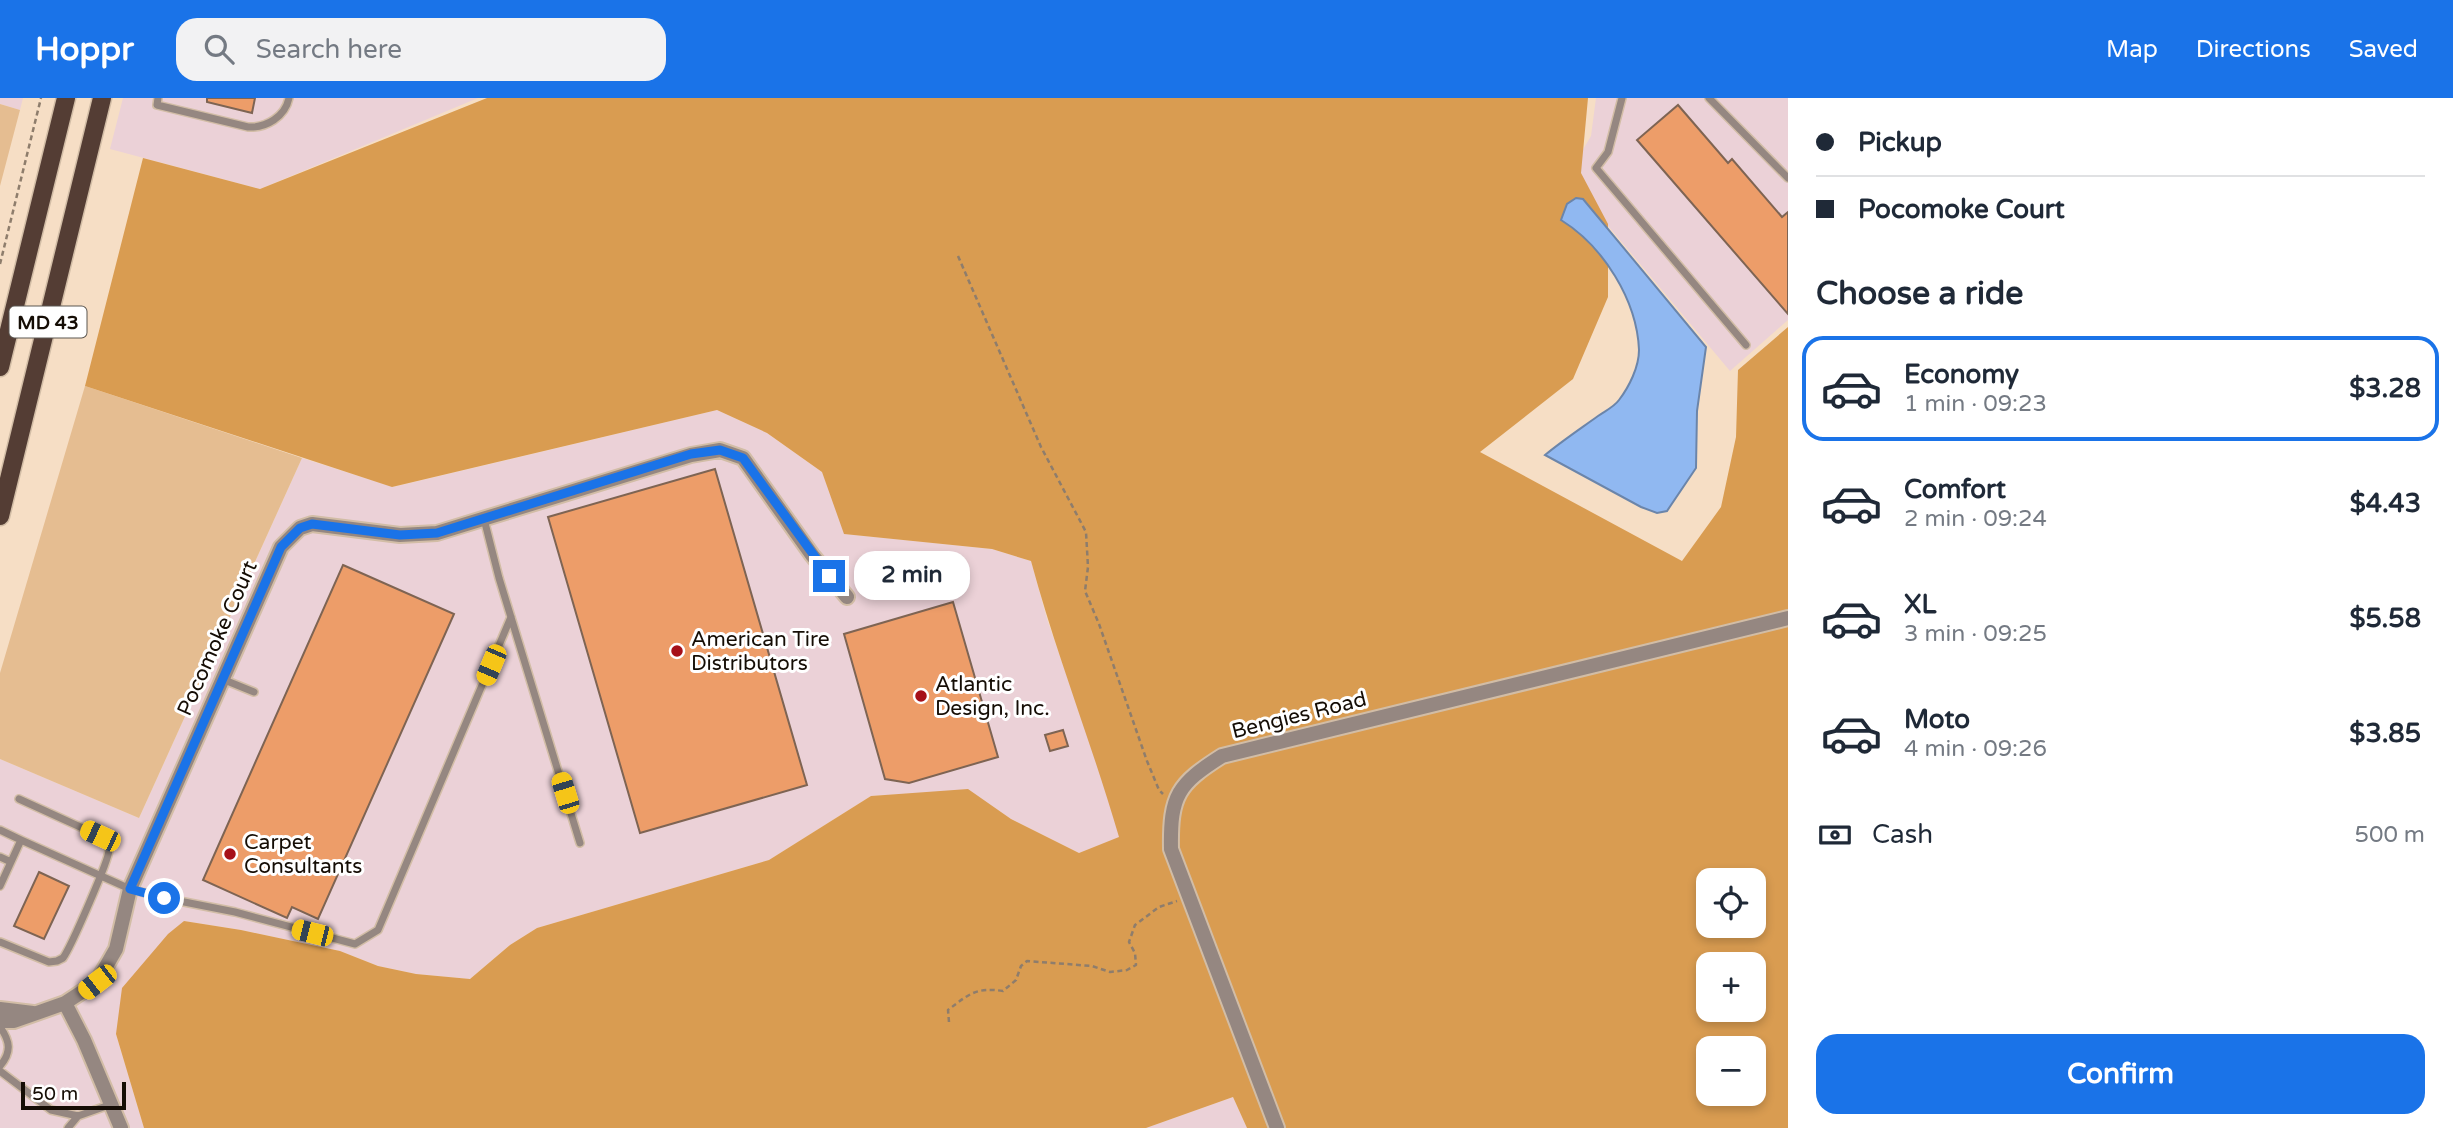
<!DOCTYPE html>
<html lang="en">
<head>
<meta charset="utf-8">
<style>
	:root { --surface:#fff; --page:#f2f2f3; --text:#1f2937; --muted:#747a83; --line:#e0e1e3; --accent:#1a73e8 }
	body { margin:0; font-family:"Varela Round",sans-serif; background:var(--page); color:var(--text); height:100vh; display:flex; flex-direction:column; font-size:26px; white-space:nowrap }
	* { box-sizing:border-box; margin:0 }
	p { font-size:23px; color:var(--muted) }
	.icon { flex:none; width:38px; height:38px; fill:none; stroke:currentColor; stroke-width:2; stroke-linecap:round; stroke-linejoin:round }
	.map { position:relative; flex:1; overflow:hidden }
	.drawer { display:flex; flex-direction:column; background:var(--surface); width:665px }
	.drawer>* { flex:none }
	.banner { display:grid; align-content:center; height:154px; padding:0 28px; background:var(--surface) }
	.tools { position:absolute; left:1696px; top:770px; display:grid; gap:14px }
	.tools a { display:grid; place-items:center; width:70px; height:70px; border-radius:14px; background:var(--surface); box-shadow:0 4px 10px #0003; font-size:35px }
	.scale { position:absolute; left:21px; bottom:18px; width:105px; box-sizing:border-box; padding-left:7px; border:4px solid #150d05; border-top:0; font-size:19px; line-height:24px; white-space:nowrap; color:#150d05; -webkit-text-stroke:5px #fff; paint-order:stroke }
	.end { position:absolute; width:32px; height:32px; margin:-16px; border:9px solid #1a73e8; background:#fff; box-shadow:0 0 0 4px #fff }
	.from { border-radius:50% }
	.bubble { position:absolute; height:49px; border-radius:21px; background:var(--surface); box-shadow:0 4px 10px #0003; font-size:23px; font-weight:700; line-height:49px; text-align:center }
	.car { position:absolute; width:21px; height:42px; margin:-21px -10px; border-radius:9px; box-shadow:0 0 5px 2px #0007; background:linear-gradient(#f5c518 24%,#345 0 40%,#f5c518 0 76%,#345 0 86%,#f5c518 0) }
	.banner b { display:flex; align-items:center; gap:24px; height:66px; font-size:26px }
	.banner b+b { border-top:2px solid var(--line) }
	.banner i { width:18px; height:18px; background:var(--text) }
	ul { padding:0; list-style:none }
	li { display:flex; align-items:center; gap:21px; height:105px; margin:0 14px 10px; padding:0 14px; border:4px solid transparent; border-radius:21px }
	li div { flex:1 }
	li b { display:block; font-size:26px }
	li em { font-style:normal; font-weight:700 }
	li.selected { border-color:var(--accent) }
	li>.icon { width:63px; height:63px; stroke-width:1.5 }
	h2 { padding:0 28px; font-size:32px; line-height:84px }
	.pay { display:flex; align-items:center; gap:18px; height:77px; padding:0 28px; font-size:26px }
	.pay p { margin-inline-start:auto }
	.action { display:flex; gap:14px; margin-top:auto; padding:14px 28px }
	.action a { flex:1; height:80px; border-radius:21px; background:var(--accent); color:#fff; font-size:28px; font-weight:700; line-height:80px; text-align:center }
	header { display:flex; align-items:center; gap:42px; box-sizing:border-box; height:98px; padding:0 35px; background:var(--accent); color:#fff }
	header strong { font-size:33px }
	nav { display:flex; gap:38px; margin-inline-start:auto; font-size:24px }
	.search { width:490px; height:63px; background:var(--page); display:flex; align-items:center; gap:18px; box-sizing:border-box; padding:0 24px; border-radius:21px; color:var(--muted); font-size:26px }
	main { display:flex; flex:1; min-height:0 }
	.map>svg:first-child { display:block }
	.commercial { fill:#ebd1d7 }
	.green { fill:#e5bd91 }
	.forest { fill:#d99c51; fill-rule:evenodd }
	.water { fill:#90b8f1; stroke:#6b85aa; stroke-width:2 }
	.building { fill:#ed9d69; stroke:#7e6453; stroke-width:2 }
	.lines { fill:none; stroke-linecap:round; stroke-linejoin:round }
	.service-casing { stroke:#d2bda6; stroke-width:10 }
	.minor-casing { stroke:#d2bda6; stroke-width:18 }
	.primary-casing { stroke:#d2bda6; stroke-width:21 }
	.path { stroke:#8e7d6c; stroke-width:2.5; stroke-dasharray:5 3.5; stroke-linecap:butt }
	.service { stroke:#958781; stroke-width:7 }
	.minor { stroke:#958781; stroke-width:14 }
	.primary { stroke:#543d34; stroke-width:18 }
	.route { stroke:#1a73e8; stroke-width:9 }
	.poi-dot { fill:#a61019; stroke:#fff; stroke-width:2.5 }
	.labels { text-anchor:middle; stroke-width:6; stroke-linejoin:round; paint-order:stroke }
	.shield { fill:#fff; stroke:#5b5650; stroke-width:2 }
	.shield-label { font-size:19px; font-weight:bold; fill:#150d05 }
	.street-label { font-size:21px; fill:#150d05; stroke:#fff }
	.poi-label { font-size:21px; fill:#150d05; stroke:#fff; text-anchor:start }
</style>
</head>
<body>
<header>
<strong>Hoppr</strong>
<div class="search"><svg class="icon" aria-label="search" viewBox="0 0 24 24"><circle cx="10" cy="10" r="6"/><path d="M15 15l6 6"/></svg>Search here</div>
<nav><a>Map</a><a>Directions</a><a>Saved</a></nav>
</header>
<main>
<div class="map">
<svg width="1788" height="1030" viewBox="0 0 1788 1030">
	<rect width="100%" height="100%" fill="#f6dec5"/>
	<path class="commercial" d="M0 0H23L20 12 0 6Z
		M123 0H478L260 91 110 51Z
		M1596 0H1788V222L1730 273 1567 79 1591 38Z
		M717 312 767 335 822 374 845 436 992 451 1031 463 1047 521 1100 673 1120 739 1079 755 1011 721 968 692 871 698 769 762 537 830 510 847 470 881 416 876 378 868 340 853 241 832 184 823 116 936 144 1030H0V661L139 720 302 360 393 389Z
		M1233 999 1247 1030H1146Z"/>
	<path class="green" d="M0 6 20 12 0 88Z
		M85 288 302 360 139 720 0 661V575Z"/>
	<path class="forest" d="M487 0H1588L1581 75 1608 126V199L1573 281 1480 354 1682 463 1721 409 1736 339 1738 272 1788 229V1030H1247L1233 999 1146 1030H144L116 936 122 890 168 836 184 823 241 832 340 853 378 868 416 876 470 881 510 847 537 830 769 762 871 698 968 691 1011 721 1079 755 1119 739C1092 646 1056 556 1031 463L992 451 844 436 822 374 767 335 717 312 392 389 85 288 143 60 260 91ZM1708 782H1754V828H1708ZM1708 866H1754V912H1708ZM1708 950H1754V996H1708Z"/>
	<path class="water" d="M1576 100 1583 101 1706 249 1697 313 1696 370 1667 413 1657 415 1641 409 1545 357C1562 343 1580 331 1598 318 1605 313 1614 309 1619 302 1629 289 1639 269 1639 252 1637 202 1603 148 1561 122L1567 106Z"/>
	<path class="building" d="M207 0H255L252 15 207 4Z
		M1678 7 1728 65 1732 61 1782 119 1788 114V216L1637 42Z
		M715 371 807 687 640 735 548 419Z
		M343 467 454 516 318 821 292 809 287 820 203 782Z
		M953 504 998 659 909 685 885 681 844 536Z
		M1063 632 1068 648 1050 653 1045 637Z
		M39 774 69 788 44 841 14 828Z"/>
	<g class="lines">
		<g class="service-casing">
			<path id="service" d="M158 0 157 7 248 29C266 30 285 19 289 0
				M1622 0 1608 54 1596 70 1746 247
				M1709 0 1788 80
				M484 421 499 480 580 745
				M222 581 254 594
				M0 732 21 742
				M0 759 11 764
				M0 788 21 742 130 791 164 800 235 814 355 846 378 832 511 519
				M0 844 49 864 57 863 63 860C71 849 109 762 109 752 109 745 104 742 100 738L19 701
				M0 929C10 943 12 954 0 968
				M0 973 51 1012 78 1018 112 1006
				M68 1030 78 1018"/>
		</g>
		<g class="minor-casing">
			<path id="minor" d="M65 905 84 942 121 1030
				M0 911 33 915
				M0 923H14L65 905 97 884 116 851 130 791 281 449 300 430 312 426 400 437 437 435 691 357 720 352 743 360 812 457 847 499
				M1277 1030 1171 751C1170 697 1178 686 1222 658L1788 520"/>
		</g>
		<g class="primary-casing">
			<path id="primary" d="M0 269 66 0
				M0 418 102 0"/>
		</g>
		<path class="path" d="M958 158 1041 349 1086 434 1088 469 1085 493 1099 526 1147 663 1159 692 1163 696
			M0 166 41 0
			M949 924 948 912C969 896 976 889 1003 893L1016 882 1021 868 1027 863 1092 868 1110 874 1127 872 1136 867 1135 855 1129 844 1135 827 1159 809 1177 803"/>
		<use href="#service" class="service"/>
		<use href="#minor" class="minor"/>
		<use href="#primary" class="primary"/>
	</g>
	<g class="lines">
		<path class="route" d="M164 800 130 791 281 449 300 430 312 426 400 437 437 435 691 356 720 352 743 360 829 478"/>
	</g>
	<g class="poi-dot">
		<circle cx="677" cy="553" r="7"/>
		<circle cx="921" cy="598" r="7"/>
		<circle cx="230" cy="756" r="7"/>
	</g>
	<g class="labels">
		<rect class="shield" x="9.5" y="208.5" width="77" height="31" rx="5"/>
		<g class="shield-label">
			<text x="48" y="231">MD 43</text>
		</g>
		<g class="street-label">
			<text transform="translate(217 540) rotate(-66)" y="7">Pocomoke Court</text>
			<text transform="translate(1299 617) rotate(-14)" y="7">Bengies Road</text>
		</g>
		<g class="poi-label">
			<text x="691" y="548">American Tire<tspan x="691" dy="24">Distributors</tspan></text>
			<text x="935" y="593">Atlantic<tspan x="935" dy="24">Design, Inc.</tspan></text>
			<text x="244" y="751">Carpet<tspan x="244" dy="24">Consultants</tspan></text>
		</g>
	</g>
</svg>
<div class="tools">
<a><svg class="icon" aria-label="locate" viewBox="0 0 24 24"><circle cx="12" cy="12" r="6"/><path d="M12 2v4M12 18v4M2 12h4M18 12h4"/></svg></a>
<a>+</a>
<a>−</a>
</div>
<div class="scale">50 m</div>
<i class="end from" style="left:164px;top:800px"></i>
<i class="end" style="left:829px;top:478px"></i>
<div class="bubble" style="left:854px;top:453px;width:116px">2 min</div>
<i class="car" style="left:491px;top:567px;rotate:203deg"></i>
<i class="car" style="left:565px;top:695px;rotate:343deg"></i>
<i class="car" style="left:100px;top:738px;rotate:295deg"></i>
<i class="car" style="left:312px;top:835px;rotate:284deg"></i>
<i class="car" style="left:97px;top:884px;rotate:232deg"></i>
</div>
<section class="drawer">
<div class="banner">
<b><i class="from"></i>Pickup</b>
<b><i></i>Pocomoke Court</b>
</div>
<h2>Choose a ride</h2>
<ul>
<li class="selected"><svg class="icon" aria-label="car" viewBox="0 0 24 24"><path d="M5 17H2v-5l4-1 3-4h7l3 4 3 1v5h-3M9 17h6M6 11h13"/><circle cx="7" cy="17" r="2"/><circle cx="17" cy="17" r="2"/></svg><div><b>Economy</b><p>1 min · 09:23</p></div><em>$3.28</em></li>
<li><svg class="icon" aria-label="car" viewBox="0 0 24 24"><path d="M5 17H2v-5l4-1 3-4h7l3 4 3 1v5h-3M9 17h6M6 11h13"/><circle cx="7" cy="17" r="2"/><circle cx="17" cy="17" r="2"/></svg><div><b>Comfort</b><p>2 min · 09:24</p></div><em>$4.43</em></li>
<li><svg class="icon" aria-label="car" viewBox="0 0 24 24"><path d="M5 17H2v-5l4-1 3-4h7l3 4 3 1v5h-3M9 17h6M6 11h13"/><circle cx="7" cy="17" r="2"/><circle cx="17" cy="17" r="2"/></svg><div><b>XL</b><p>3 min · 09:25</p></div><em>$5.58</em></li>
<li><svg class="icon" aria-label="car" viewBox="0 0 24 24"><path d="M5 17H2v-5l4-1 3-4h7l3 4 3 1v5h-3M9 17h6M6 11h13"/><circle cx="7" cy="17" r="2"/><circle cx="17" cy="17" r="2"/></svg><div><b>Moto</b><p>4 min · 09:26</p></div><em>$3.85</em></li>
</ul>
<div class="pay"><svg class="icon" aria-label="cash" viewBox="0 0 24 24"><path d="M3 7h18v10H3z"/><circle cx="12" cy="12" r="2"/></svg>Cash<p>500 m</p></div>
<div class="action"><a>Confirm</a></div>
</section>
</main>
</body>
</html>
